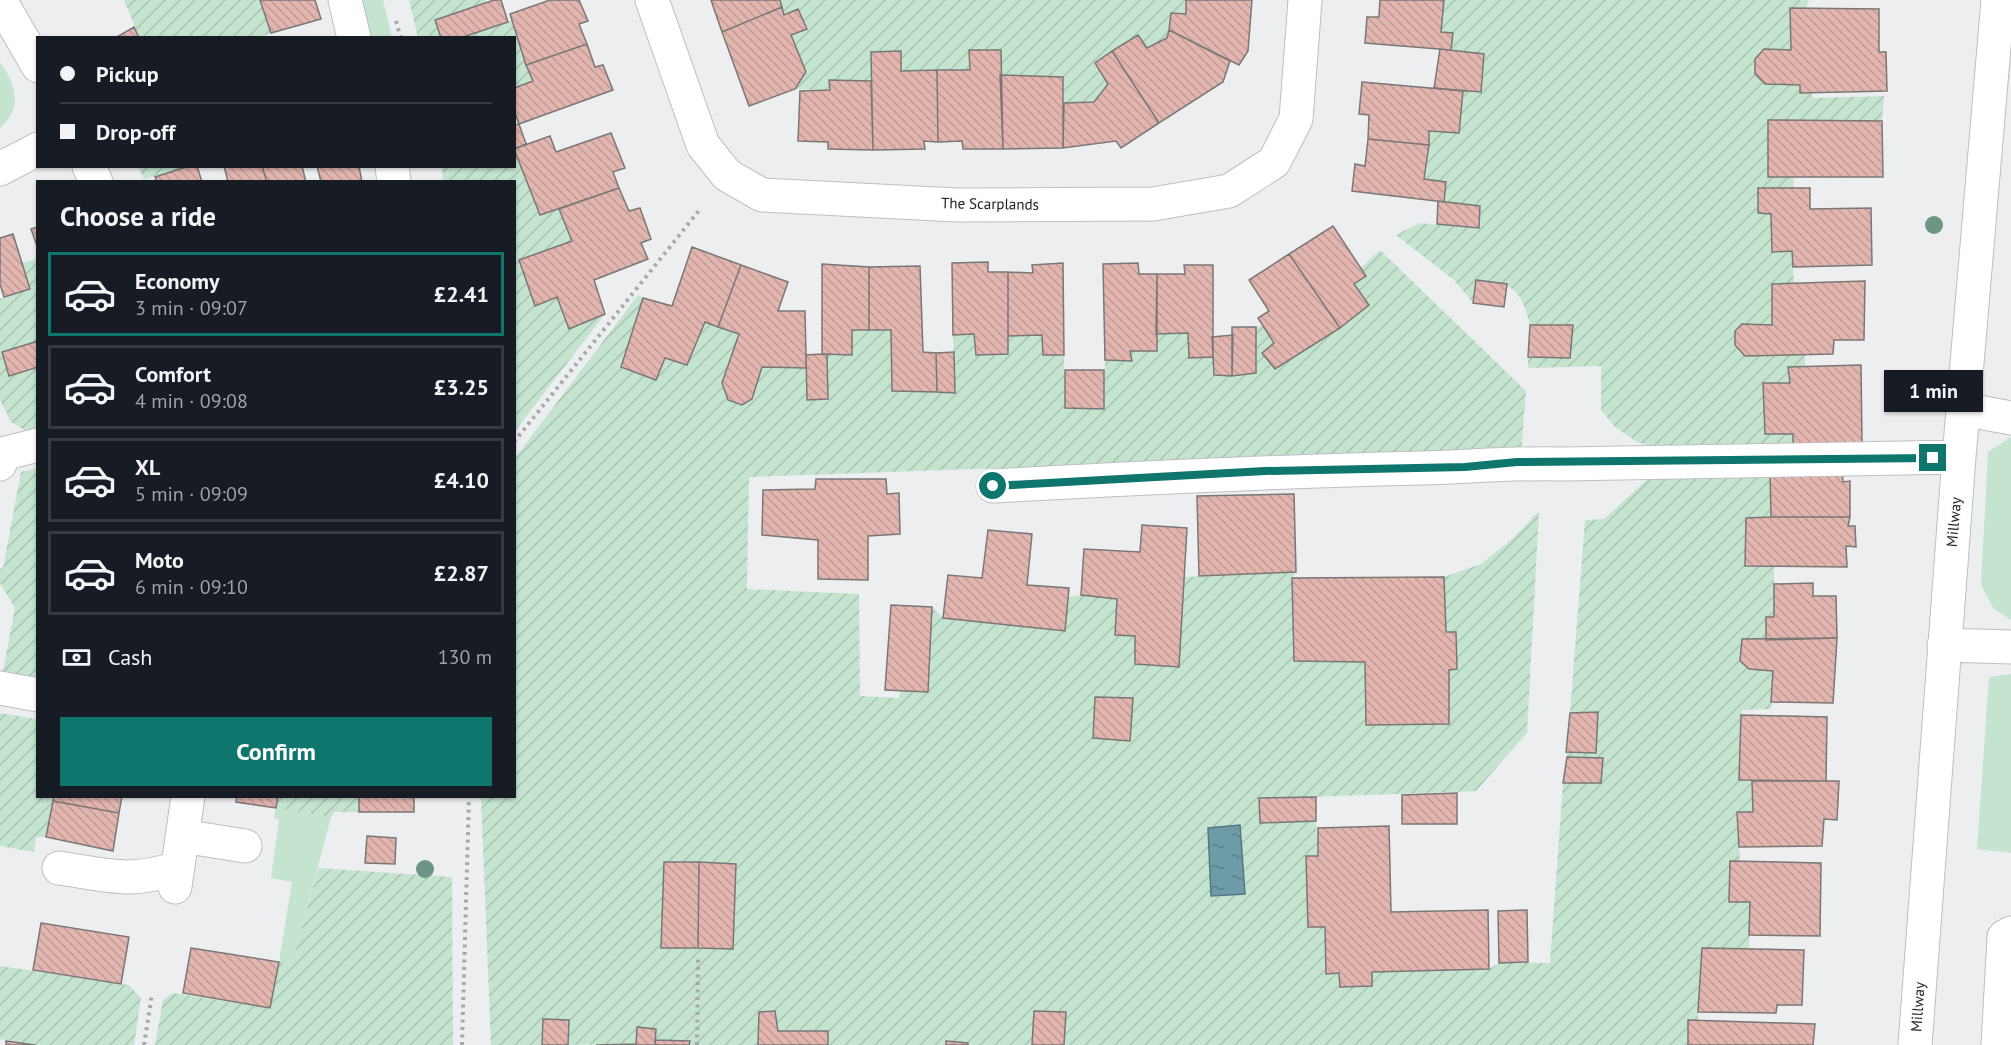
<!DOCTYPE html>
<html lang="en">
<head>
<meta charset="utf-8">
<style>
	:root { --surface:#171b24; --page:#20242c; --text:#f1f3f6; --muted:#9ea1a6; --line:#363941; --accent:#0f766e }
	body { margin:0; font-family:"PT Sans",sans-serif; background:var(--page); color:var(--text); height:100vh; display:flex; flex-direction:column; font-size:22px; white-space:nowrap }
	* { box-sizing:border-box; margin:0 }
	p { font-size:20px; color:var(--muted) }
	.icon { flex:none; width:33px; height:33px; fill:none; stroke:currentColor; stroke-width:2; stroke-linecap:round; stroke-linejoin:round }
	.map { position:relative; flex:1; overflow:hidden }
	.side { position:absolute; left:36px; top:180px; width:480px; height:618px; display:flex; flex-direction:column; background:var(--surface); border-radius:0px; box-shadow:0 2px 4px #0004 }
	.side>* { flex:none }
	.hud { position:absolute; left:36px; top:36px; width:480px; height:132px; border-radius:0px; box-shadow:0 2px 4px #0004; display:grid; align-content:center; height:132px; padding:0 24px; background:var(--surface) }
	.end { position:absolute; width:27px; height:27px; margin:-14px; border:8px solid #0f766e; background:#fff; box-shadow:0 0 0 3px #fff }
	.from { border-radius:50% }
	.bubble { position:absolute; height:42px; border-radius:0px; background:var(--surface); box-shadow:0 2px 4px #0004; font-size:20px; font-weight:700; line-height:42px; text-align:center }
	.hud b { display:flex; align-items:center; gap:21px; height:57px; font-size:22px }
	.hud b+b { border-top:2px solid var(--line) }
	.hud i { width:15px; height:15px; background:var(--text) }
	ul { padding:0; list-style:none }
	li { display:flex; align-items:center; gap:18px; height:84px; margin:0 12px 9px; padding:0 12px; border:3px solid var(--line); border-radius:0px }
	li div { flex:1 }
	li b { display:block; font-size:22px }
	li em { font-style:normal; font-weight:700 }
	li.current { border-color:var(--accent) }
	li>.icon { width:54px; height:54px; stroke-width:1.5 }
	h2 { padding:0 24px; font-size:27px; line-height:72px }
	.pay { display:flex; align-items:center; gap:15px; height:66px; padding:0 24px; font-size:22px }
	.pay p { margin-inline-start:auto }
	.primary-button { display:flex; gap:12px; margin-top:auto; padding:12px 24px }
	.primary-button a { flex:1; height:69px; border-radius:0px; background:var(--accent); color:#fff; font-size:24px; font-weight:700; line-height:69px; text-align:center }
	.map>svg:first-child { display:block }
	.grass { fill:#c4e4d0 }
	.garden { fill:url(#garden-furrows); fill-rule:evenodd }
	.water { fill:url(#water-ripples); stroke:#567780; stroke-width:1.5 }
	.building { fill:url(#building-back-hatch); stroke:#797777; stroke-width:1.5 }
	.lines { fill:none; stroke-linecap:round; stroke-linejoin:round }
	.minor-casing { stroke:#bebfc1; stroke-width:35 }
	.path { stroke:#a7a8a9; stroke-width:4; stroke-dasharray:3 4.5; stroke-linecap:butt }
	.minor { stroke:#fff; stroke-width:33 }
	.tree { fill:#6d9585 }
	.route { stroke:#0f766e; stroke-width:8 }
	.labels { text-anchor:middle; stroke-width:4.5; stroke-linejoin:round; paint-order:stroke }
	.street-label { font-size:15px; fill:#202121; stroke:#fbfcfe }
</style>
</head>
<body>
<div class="map">
<svg width="2011" height="1045" viewBox="0 0 2011 1045">
	<defs>
		<pattern id="garden-furrows" width="10" height="10" patternUnits="userSpaceOnUse" patternTransform="scale(1.5)"><rect width="10" height="10" fill="#c4e4d0"/><path d="M-1 1l2-2M0 10L10 0M9 11l2-2" fill="none" stroke="#a8c3b2"/></pattern>
		<pattern id="water-ripples" width="26" height="14" patternUnits="userSpaceOnUse" patternTransform="scale(1.5)"><rect width="26" height="14" fill="#6d9ca8"/><path d="M2 4q2-2 4 0t4 0M15 11q2-2 4 0t4 0" fill="none" stroke="#597f88"/></pattern>
		<pattern id="building-back-hatch" width="6" height="6" patternUnits="userSpaceOnUse" patternTransform="scale(1.5)"><rect width="6" height="6" fill="#e2b5ae"/><path d="M-1 5l2 2M0 0l6 6M5-1l2 2" fill="none" stroke="#c29b95"/></pattern>
	</defs>
	<rect width="100%" height="100%" fill="#edeef0"/>
	<path class="grass" d="M360 0H383L392 37H371Z
		M0 62C16 85 23 107 0 128Z
		M2011 437V620L1994 609 1981 585 1988 452Z
		M2011 674V853L1977 849 1989 677Z
		M276 808 331 817 292 964 279 962 292 882 271 878 279 820 274 818Z"/>
	<path class="garden" d="M124 0H260L271 33 257 38 139 37Z
		M409 0H485L486 3 435 20 441 37 418 38Z
		M780 0H1186V14H1171L1167 38 1147 48 1138 35 1095 63 1108 84 1094 102 1064 103 1063 77 1000 75V50L969 51 970 70 901 71 900 51 871 52V81L829 80 830 90 795 89 806 72 791 35 807 29 799 9 784 15Z
		M1444 0H1809L1806 9H1790L1791 50 1764 49 1755 59V74L1765 84 1800 85V93H1811L1814 98 1884 96 1882 121H1768V176L1794 177 1793 188 1771 214 1772 251H1792L1794 283 1772 284V325L1742 324 1735 331V345L1745 356 1805 354V367L1788 368 1790 383 1763 384 1765 434H1793V447L1660 449 1637 442 1615 427 1601 410V366L1528 368V357L1569 358 1573 325H1530C1520 287 1513 284 1476 280L1473 303 1454 280 1396 235 1419 223 1479 228 1480 206 1444 202 1446 182 1424 179 1429 131 1458 132 1463 91 1481 92 1484 54 1451 50 1453 33 1441 32Z
		M512 20 533 81 515 88 514 38H460Z
		M515 149 539 215 559 209 572 241 519 260 535 305 557 297 570 329 605 314 515 431 514 182 443 181 442 167 514 166Z
		M138 167H189L144 179Z
		M1380 250 1526 391 1521 455 1085 465 749 477 747 589 859 594 860 696 899 698 900 691 928 692 932 607 943 618 1065 630 1068 597 1081 595 1117 599 1115 634 1135 636 1136 664 1179 666 1184 577 1296 572 1292 579 1294 660 1365 662 1367 725 1449 724V670L1457 669 1456 633 1446 632 1444 577 1481 564 1513 538 1539 511 1527 733 1476 791 1259 799 1260 823 1316 821 1318 856H1306L1308 926 1325 927 1326 973H1339L1340 987 1372 986V972L1489 969 1499 963H1550L1563 783 1601 782 1603 759 1567 757 1566 752H1596L1598 712 1570 713 1585 520 1604 519 1652 475 1770 473 1771 517 1746 519 1745 566 1774 567V617L1766 618V640L1742 639 1740 661 1749 669 1773 671 1771 709 1742 710 1739 780 1752 781 1753 812H1737L1740 861H1730L1729 902H1750L1749 949H1702L1698 1020 1688 1045H1064L1065 1012 1035 1011 1032 1045H968L946 1041V1045H828V1031H778L775 1011 759 1012 758 1045H689V1041L655 1040 656 1029 637 1027 636 1044 568 1045 569 1020 542 1045H491L481 797 514 796 515 458 638 295 643 298 621 368 656 380 665 358 687 365 705 322 739 334 722 383 728 400 742 405 752 399 762 367 806 368 807 399H828L827 354 852 355V330H891L892 391 955 392 953 335 974 334 976 355 1008 354V336L1042 335 1043 355H1064L1065 408 1104 409 1105 360 1132 361 1130 351H1156V334L1188 333 1189 358 1213 357 1256 373V327L1263 326 1274 343 1262 354 1275 369 1340 328 1369 305 1354 284 1366 276 1361 268ZM664 862 736 864 733 949 661 948Z
		M37 259V341L2 353 9 376 37 367V434L33 435 11 422 0 400V299L30 289 22 263Z
		M37 468V681L2 676 15 608 0 583V569L3 568 21 472Z
		M0 713 37 719 38 796 54 797 46 837H36L34 852 0 846Z
		M278 797H359V812H334L331 817 276 808Z
		M318 868 452 877 453 1045H155L163 1000 173 993 270 1008 279 962 292 963Z
		M0 966 129 985 141 998 134 1045H35L0 1039Z"/>
	<path class="water" d="M1240 825 1245 894 1211 896 1208 828Z"/>
	<path class="building" d="M260 0H315L321 19 271 33Z
		M494 0H501L508 22 460 38H441L435 20Z
		M550 0H579L588 21 579 24 587 44 526 65 510 14Z
		M711 0H780L782 7 722 32Z
		M1186 0H1252L1248 51 1239 65 1169 30 1171 13 1186 14Z
		M1380 0H1444L1441 32 1453 33 1451 50 1365 43 1367 17H1379Z
		M782 7 784 15 798 9 807 29 791 35 806 72 795 89 749 106 722 32Z
		M1790 8 1879 9V52H1886L1887 91 1800 93V85L1765 84 1755 74V59L1764 49 1791 50Z
		M134 27 139 38H115Z
		M1169 30 1230 61 1223 82 1159 123 1112 51 1138 35 1147 48 1167 38Z
		M587 44 595 67 603 65 613 90 519 124 514 110V88L533 81 526 65Z
		M1440 49 1484 54 1481 92 1434 88Z
		M969 50H1001L1003 149H963L962 141 938 142 937 70H970Z
		M901 51V71L937 70 938 142 924 141 925 149 873 150 871 52Z
		M1112 51 1159 123 1121 148 1116 141 1063 148 1064 103 1094 102 1108 84 1095 63Z
		M1000 75 1063 77V148L1003 149Z
		M829 80 871 81 873 150 828 149V142L798 141 800 91 830 90Z
		M1362 82 1463 91 1459 133 1429 131V145L1368 139 1369 115 1359 114Z
		M1768 120 1882 121 1883 177H1768Z
		M519 124 526 144 514 149V125Z
		M611 133 625 168 613 172 619 188 540 215 514 149 550 136 556 152Z
		M1368 139 1429 145 1424 179 1446 182 1444 202 1352 191 1355 164 1365 166Z
		M189 166H197L202 182H157L155 177Z
		M224 166H262L267 182H228Z
		M262 166H302L306 182H267Z
		M317 166H359L362 182H321Z
		M619 188 629 211 640 208 651 239 641 243 648 259 594 280 605 314 569 329 557 297 535 306 519 260 572 241 559 209Z
		M1758 188H1810V209L1871 208 1872 265 1793 267 1792 251 1772 252 1771 214 1758 213Z
		M1438 201 1480 206 1479 228 1437 224Z
		M1333 226 1366 276 1354 284 1369 305 1340 328 1289 254Z
		M38 227V249L31 229Z
		M13 234 30 289 4 297 0 284V238Z
		M692 247 741 265 718 327 705 322 687 365 665 358 656 380 621 367 643 298 672 306Z
		M1289 254 1340 328 1275 369 1262 353 1274 343 1258 318 1269 311 1249 280Z
		M988 262V272H1008V354L976 355 974 334 953 335 952 263Z
		M1063 263 1064 355H1043L1042 335 1008 336V272L1033 273 1032 265Z
		M1138 263 1139 274H1157V351H1130L1132 361 1105 360 1103 264Z
		M822 264 869 267V330H852V355L822 354Z
		M741 265 788 282 778 311H805L806 355V368L762 367 752 399 742 405 728 400 722 383 739 334 718 327Z
		M1184 265H1213V357L1189 358 1188 333 1156 334 1157 274H1185Z
		M920 266 923 352 936 353 937 392 892 391 891 330H869V267Z
		M1476 280 1507 284 1504 307 1473 303Z
		M1865 281 1864 340H1834L1833 354 1745 356 1735 345V331L1742 324 1772 325V284Z
		M1530 325H1573L1570 358 1528 357Z
		M1232 327H1256V373L1232 376Z
		M1233 335 1232 376 1214 375 1212 337Z
		M38 341V367L9 376 2 352Z
		M954 352 955 393 937 392 936 353Z
		M822 354H827L828 399 807 400 806 355Z
		M1861 365 1862 444 1793 447V434H1765L1763 383H1790L1788 367Z
		M1065 370H1104V409L1065 408Z
		M1842 472 1843 482 1850 481V517H1771L1770 473Z
		M816 479H886L887 494 899 493 900 534 868 536V580L818 579V540L762 535 763 490 815 489Z
		M1294 494 1296 572 1199 576 1197 496Z
		M1771 517H1850L1848 526H1855L1856 547 1846 546 1847 567 1745 566 1746 518Z
		M1142 525 1187 528 1179 667 1135 664V636L1115 635 1117 599 1081 595 1084 549 1140 552Z
		M988 530 1032 534 1027 585 1069 588 1065 631 943 618 948 575 982 578Z
		M1444 577 1446 632H1456L1457 669 1449 670V724L1366 725 1365 662 1294 661 1292 578Z
		M1813 583V596H1836L1837 638 1766 640V617H1774V584Z
		M891 605 932 607 928 692 885 690Z
		M1837 638 1833 703 1771 702 1773 671 1749 669 1740 661 1742 639Z
		M1095 697 1133 698 1130 741 1093 738Z
		M1598 712 1596 753 1566 752 1570 713Z
		M1741 715 1827 717 1826 781 1739 780Z
		M1567 757 1603 758 1601 783H1563Z
		M1752 781H1839L1837 820 1824 819 1822 846 1739 847 1737 812H1753Z
		M1457 793V824H1402V795Z
		M54 796H122L119 813 53 801Z
		M237 796H278L276 808 236 802Z
		M359 796H414V812H359Z
		M1316 797V821L1260 823 1259 798Z
		M53 801 119 813 113 851 46 837Z
		M1389 826 1391 912 1488 910 1489 969 1372 972V986L1340 987 1339 973 1326 974 1325 927H1308L1306 856H1318V828Z
		M367 836 396 838 395 864 365 863Z
		M1730 861 1821 863 1820 936 1749 935 1750 902H1729Z
		M664 862H699L698 948H661Z
		M699 862 736 864 733 949 698 948Z
		M1527 910 1528 962 1499 963 1498 911Z
		M41 923 129 937 121 984 33 970Z
		M191 948 279 962 270 1008 183 993Z
		M1702 948 1804 950 1802 1005H1777L1776 1013 1698 1012Z
		M775 1011 778 1031H828V1045H758L759 1012Z
		M1034 1011 1066 1012 1064 1045H1032Z
		M543 1019 569 1020 568 1045H542Z
		M1688 1020 1815 1024 1813 1045H1688Z
		M637 1027 656 1029 655 1045H596L636 1044Z
		M655 1040 690 1041 689 1045H655Z
		M6 1041 35 1045H6Z
		M946 1041 968 1043V1045H946Z"/>
	<g class="lines">
		<g class="minor-casing">
			<path id="minor" d="M0 0 38 66
				M345 0 354 38
				M652 0 703 145 727 175 762 195 957 205 1153 204 1229 191 1274 162 1296 119 1305 0
				M89 166 96 182
				M392 166 394 182
				M0 169 38 149
				M1963 409 2011 418
				M0 464 2 454 38 445
				M993 486C1137 478 1280 471 1424 468 1471 467 1517 462 1564 464L1959 457
				M1944 645 2011 647
				M0 688 38 695
				M182 836 245 846
				M59 868C107 875 129 884 177 868
				M175 887 188 796
				M1915 1045 1959 457 1998 0
				M1998 1045 2004 937 2011 933"/>
		</g>
		<path class="path" d="M396 21 401 38
			M514 442 701 208
			M144 1045 152 994
			M462 1045 469 796
			M697 1045 698 956"/>
		<use href="#minor" class="minor"/>
	</g>
	<g class="tree">
		<circle cx="1934" cy="225" r="9"/>
		<circle cx="425" cy="869" r="9"/>
	</g>
	<g class="lines">
		<path class="route" d="M993 486 1265 471 1465 467 1517 462 1933 458"/>
	</g>
	<g class="labels">
		<g class="street-label">
			<text transform="translate(990 204) rotate(1)" y="5">The Scarplands</text>
			<text transform="translate(1954 522) rotate(-85)" y="5">Millway</text>
			<text transform="translate(1918 1007) rotate(-86)" y="5">Millway</text>
		</g>
	</g>
</svg>
<i class="end from" style="left:993px;top:486px"></i>
<i class="end" style="left:1933px;top:458px"></i>
<div class="bubble" style="left:1884px;top:370px;width:99px">1 min</div>
<div class="hud">
<b><i class="from"></i>Pickup</b>
<b><i></i>Drop-off</b>
</div>
<section class="side">
<h2>Choose a ride</h2>
<ul>
<li class="current"><svg class="icon" aria-label="car" viewBox="0 0 24 24"><path d="M5 17H2v-5l4-1 3-4h7l3 4 3 1v5h-3M9 17h6M6 11h13"/><circle cx="7" cy="17" r="2"/><circle cx="17" cy="17" r="2"/></svg><div><b>Economy</b><p>3 min · 09:07</p></div><em>£2.41</em></li>
<li><svg class="icon" aria-label="car" viewBox="0 0 24 24"><path d="M5 17H2v-5l4-1 3-4h7l3 4 3 1v5h-3M9 17h6M6 11h13"/><circle cx="7" cy="17" r="2"/><circle cx="17" cy="17" r="2"/></svg><div><b>Comfort</b><p>4 min · 09:08</p></div><em>£3.25</em></li>
<li><svg class="icon" aria-label="car" viewBox="0 0 24 24"><path d="M5 17H2v-5l4-1 3-4h7l3 4 3 1v5h-3M9 17h6M6 11h13"/><circle cx="7" cy="17" r="2"/><circle cx="17" cy="17" r="2"/></svg><div><b>XL</b><p>5 min · 09:09</p></div><em>£4.10</em></li>
<li><svg class="icon" aria-label="car" viewBox="0 0 24 24"><path d="M5 17H2v-5l4-1 3-4h7l3 4 3 1v5h-3M9 17h6M6 11h13"/><circle cx="7" cy="17" r="2"/><circle cx="17" cy="17" r="2"/></svg><div><b>Moto</b><p>6 min · 09:10</p></div><em>£2.87</em></li>
</ul>
<div class="pay"><svg class="icon" aria-label="cash" viewBox="0 0 24 24"><path d="M3 7h18v10H3z"/><circle cx="12" cy="12" r="2"/></svg>Cash<p>130 m</p></div>
<div class="primary-button"><a>Confirm</a></div>
</section>
</div>
</body>
</html>
